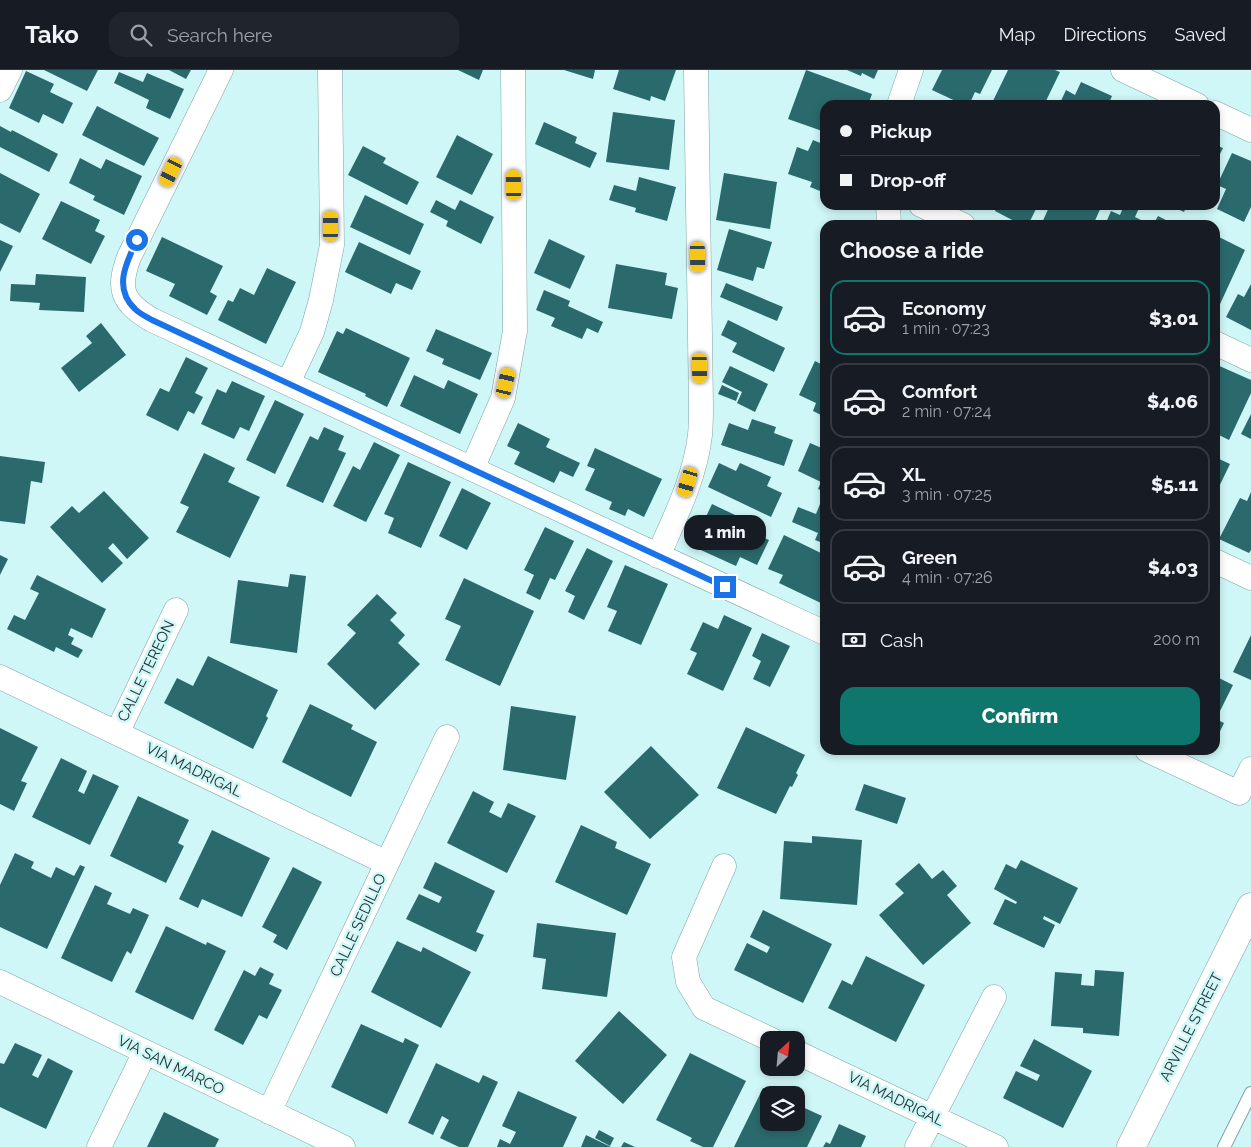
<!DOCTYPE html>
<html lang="en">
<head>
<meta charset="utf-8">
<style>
	:root { --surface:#171b24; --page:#20242c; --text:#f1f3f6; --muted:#9ea1a6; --line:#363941; --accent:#0f766e }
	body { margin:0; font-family:Raleway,sans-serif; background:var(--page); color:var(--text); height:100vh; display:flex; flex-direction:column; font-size:19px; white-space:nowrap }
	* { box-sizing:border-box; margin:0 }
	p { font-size:16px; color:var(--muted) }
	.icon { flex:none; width:28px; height:28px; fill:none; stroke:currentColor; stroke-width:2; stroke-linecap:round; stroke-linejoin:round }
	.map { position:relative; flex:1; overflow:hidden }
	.sheet { position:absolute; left:820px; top:150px; width:400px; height:535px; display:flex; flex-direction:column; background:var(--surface); border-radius:15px; box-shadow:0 2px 8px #0003 }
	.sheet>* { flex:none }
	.hud { position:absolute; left:820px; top:30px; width:400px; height:110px; border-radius:15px; box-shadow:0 2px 8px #0003; display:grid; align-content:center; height:110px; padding:0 20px; background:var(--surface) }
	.needle { width:32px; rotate:26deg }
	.fabs { position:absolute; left:760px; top:961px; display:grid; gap:10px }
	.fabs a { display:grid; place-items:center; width:45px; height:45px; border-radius:10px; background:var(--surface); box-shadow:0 2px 8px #0003; font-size:25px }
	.end { position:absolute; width:22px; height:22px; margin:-11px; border:6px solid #1a73e8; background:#fff; box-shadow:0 0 0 2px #fff }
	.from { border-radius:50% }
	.bubble { position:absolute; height:35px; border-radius:15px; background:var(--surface); box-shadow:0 2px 8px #0003; font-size:16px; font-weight:800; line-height:35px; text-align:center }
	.car { position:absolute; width:15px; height:30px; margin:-15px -8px; border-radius:6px; box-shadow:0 0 4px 1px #0007; background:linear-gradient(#f5c518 24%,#345 0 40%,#f5c518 0 76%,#345 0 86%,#f5c518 0) }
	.hud b { display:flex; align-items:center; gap:18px; height:48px; font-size:19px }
	.hud b+b { border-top:1px solid var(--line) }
	.hud i { width:12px; height:12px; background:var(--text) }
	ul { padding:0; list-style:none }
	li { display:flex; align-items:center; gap:15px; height:75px; margin:0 10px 8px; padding:0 10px; border:2px solid var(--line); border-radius:15px }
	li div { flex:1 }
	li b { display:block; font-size:19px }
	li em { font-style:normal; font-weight:800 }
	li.on { border-color:var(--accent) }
	li>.icon { width:45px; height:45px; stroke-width:1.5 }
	h2 { padding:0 20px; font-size:22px; line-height:60px }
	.pay { display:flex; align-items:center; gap:12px; height:55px; padding:0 20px; font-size:19px }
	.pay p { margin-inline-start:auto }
	.primary-button { display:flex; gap:10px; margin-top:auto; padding:10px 20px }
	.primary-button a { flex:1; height:58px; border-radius:15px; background:var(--accent); color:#fff; font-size:20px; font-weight:800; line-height:58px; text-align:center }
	header { display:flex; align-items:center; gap:30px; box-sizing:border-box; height:70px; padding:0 25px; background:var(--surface); border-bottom:1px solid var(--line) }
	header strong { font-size:24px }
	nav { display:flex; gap:28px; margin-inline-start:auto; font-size:18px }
	.search { width:350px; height:45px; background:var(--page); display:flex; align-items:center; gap:12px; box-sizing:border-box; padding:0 18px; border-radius:15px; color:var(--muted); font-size:19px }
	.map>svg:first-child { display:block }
	.building { fill:#2b6a6c }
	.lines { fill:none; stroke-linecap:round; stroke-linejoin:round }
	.service-casing { stroke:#7ea4a4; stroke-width:14 }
	.minor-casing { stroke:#7ea4a4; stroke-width:25 }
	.secondary-casing { stroke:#7ea4a4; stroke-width:29 }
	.service { stroke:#fff; stroke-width:12 }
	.minor { stroke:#fff; stroke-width:24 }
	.secondary { stroke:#fff; stroke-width:28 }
	.route { stroke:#1a73e8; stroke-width:6 }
	.labels { text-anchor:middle; stroke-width:5; stroke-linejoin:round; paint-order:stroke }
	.street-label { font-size:15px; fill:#223131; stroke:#cff7f7 }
</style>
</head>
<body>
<header>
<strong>Tako</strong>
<div class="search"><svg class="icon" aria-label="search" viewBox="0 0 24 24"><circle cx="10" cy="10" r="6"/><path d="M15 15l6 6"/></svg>Search here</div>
<nav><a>Map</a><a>Directions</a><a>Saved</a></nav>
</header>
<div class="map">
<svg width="1251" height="1077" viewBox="0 0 1251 1077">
	<rect width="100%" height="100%" fill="#cff7f7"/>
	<path class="building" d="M44 0H98L87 21Z
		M169 0H191L186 9Z
		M458 0H483L479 10Z
		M564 0H595L593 9Z
		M619 0H676L665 31 651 26 650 31 613 19Z
		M806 0 872 24 868 35H825V62L788 49Z
		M847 0H878L874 9 862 3 861 6Z
		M942 0H992L980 24 975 22 969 35H964L932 20Z
		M1008 0H1055L1060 2 1044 35H991Z
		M26 1 54 14 50 22 73 33 63 54 43 44 39 53 9 38Z
		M119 2 143 12 147 3 184 19 170 49 146 38 149 30 114 13Z
		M1081 12 1112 26 1108 35H1059L1066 20 1075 25Z
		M97 36 159 68 144 96 82 65Z
		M613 42 675 50 669 100 606 92Z
		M544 52 577 67 575 73 597 83 590 98 535 74Z
		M0 56 11 62 12 60 58 84 49 102 0 77Z
		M457 65 493 84 472 125 436 107Z
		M813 70 825 75V123L810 117 812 112 788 104 797 77 808 81Z
		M1215 75 1223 78 1215 94Z
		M363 76 386 88 383 93 419 112 407 135 348 105Z
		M1232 83 1251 91V137L1244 152 1217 139 1226 119 1217 115Z
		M80 88 101 99 106 89 142 106 124 145 93 130 95 126 69 113Z
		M0 103 40 124 20 163 0 153Z
		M724 103 777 112 770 159 716 150Z
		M639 107 676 117 667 151 635 142 636 138 609 130 614 115 636 121Z
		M365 125 424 154 410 185 350 157Z
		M436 130 455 140 460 130 494 147 481 174 446 156 448 151 430 142Z
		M61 131 100 150 95 161 105 166 91 194 42 169Z
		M998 135H1038L1028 155H1022L995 141Z
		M1050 135H1102L1093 155H1041Z
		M1124 135 1140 136 1135 147 1143 151 1141 155H1105L1111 141 1120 145Z
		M1169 135H1187L1184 142Z
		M1158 146 1176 155H1153Z
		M729 159 772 172 764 199 757 197 753 211 717 200Z
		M1215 165 1245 180 1215 245Z
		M162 167 223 196 210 222 217 226 207 245 169 226 175 214 146 201Z
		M549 169 585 186 570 219 534 203Z
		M0 170 13 176 0 202Z
		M359 172 421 201 412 220 396 213 391 224 345 202Z
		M616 194 667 203 665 215 678 218 672 249 608 238Z
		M267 198 296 212 266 274 218 250 228 230 233 232 240 218 254 225Z
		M36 204 86 207 84 242 39 240 40 233 10 231 11 214 35 215Z
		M726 213 783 237 777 251 720 227Z
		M1251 214V260L1226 247 1238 224 1244 227Z
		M544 220 570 231 568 236 603 252 598 263 587 258 582 269 551 256 555 248 536 240Z
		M728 250 785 278 774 302 732 282 737 273 721 265Z
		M101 253 126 285 79 322 61 298 92 273 86 266Z
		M346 258 410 288 387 337 365 326 366 324 318 302 337 261 343 264Z
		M436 259 492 283 480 310 442 294 444 289 426 281Z
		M186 287 208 298 195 323 203 327 194 344 188 341 178 361 146 345 160 318 169 322Z
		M815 291 825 296V347L813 341 816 333 799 325Z
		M1215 294 1251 310V323L1229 370 1215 363Z
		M730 296 768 314 755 342 737 333 742 322 722 312Z
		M414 305 444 319 448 310 478 324 460 364 400 336Z
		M232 311 265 326 249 361 240 357 234 369 201 354 217 319 226 323Z
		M722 315 739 323 736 331 718 324Z
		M275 330 304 344 275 404 246 390Z
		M1251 344V369L1241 364Z
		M752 349 776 357 774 363 793 370 784 396 721 375 729 353 748 360Z
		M518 353 550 369 546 377 580 393 573 407 560 401 554 413 514 394 520 382 507 376Z
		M324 357 344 366 338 380 346 383 323 433 286 416 310 366 318 370Z
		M374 372 400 385 366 452 333 436 353 396 360 400Z
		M810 373 824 379 825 376V422L818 419 821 412 798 401Z
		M595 378 662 409 644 447 628 439 625 446 609 439 612 432 585 420 595 399 587 396Z
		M204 383 235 398 228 412 260 427 230 488 176 462 189 437 180 433Z
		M0 386 45 392 42 413 31 411 25 454 0 451Z
		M1217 388 1230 394 1215 425V393Z
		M408 392 451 412 421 478 388 463 394 448 384 444Z
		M719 393 736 401 740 393 771 407 767 416 782 423 771 447 708 417Z
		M462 418 491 433 467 480 439 466Z
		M104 421 149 468 127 489 113 473 108 478 123 493 102 513 50 457 72 436 79 443Z
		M1251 422V480L1249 483 1219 469 1240 428 1247 431Z
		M712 434 754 454 751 462 769 470 757 495 740 487 736 496 692 476Z
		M820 434 825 436V474L815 470 818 463 792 452 798 437 816 444Z
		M545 457 574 471 555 510 550 508 540 530 526 523 534 505 524 500Z
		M784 465 825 485V535L779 513 783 505 768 499Z
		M587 478 613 491 584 550 568 542 575 526 565 521Z
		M0 485 8 489 0 505Z
		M625 495 668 514 641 575 608 561 617 541 607 537Z
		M290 504 306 506 297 583 230 573 238 510 288 517Z
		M37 505 106 539 92 568 71 558 68 565 74 568 71 574 83 580 78 588 56 577 54 582 7 559 14 545 25 550 39 523 30 519Z
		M464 508 534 541 500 616 445 590 461 556 445 549Z
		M377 524 397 543 390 550 405 565 398 573 420 594 375 640 327 594 356 563 347 555Z
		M724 545 752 558 723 621 687 604 697 583 690 580 703 552 718 559Z
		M762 563 790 576 770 617 753 609 761 591 752 586Z
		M1251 565V610L1233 602Z
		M208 586 278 620 266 646 268 648 253 679 164 633 177 608 193 616Z
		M1219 608 1233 615 1216 649 1224 653 1215 672V616Z
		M310 634 353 655 351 659 377 672 351 727 282 692Z
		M511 636 576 646 566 710 503 700Z
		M746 657 805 685 796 703 798 705 792 717 790 716 776 744 717 718Z
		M0 658 38 677 21 711 27 713 14 741 0 734Z
		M651 676 699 725 650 769 604 722Z
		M1197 680H1211L1208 685Z
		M61 688 87 701 78 721 84 724 93 704 119 716 90 775 32 747Z
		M864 714 906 728 897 754 855 740Z
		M473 721 494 732 489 742 501 748 508 733 536 746 507 803 447 773Z
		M138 726 189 750 178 773 184 776 166 813 110 786Z
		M581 755 617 772 615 778 651 794 627 845 555 812Z
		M212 760 270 788 242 847 202 829 198 838 179 829Z
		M812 766 862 770 857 835 780 829 784 771 812 773Z
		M15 783 34 792 31 798 51 808 56 797 74 806 80 795 85 797 47 879 0 857V815Z
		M1021 790 1078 818 1060 854 1044 846 1043 849 1055 855 1044 878 993 854 1005 829 1016 834 1017 832 994 819 1006 794 1016 799Z
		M435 792 495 821 476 862 484 865 476 882 406 849 419 824 439 833 442 827 423 818Z
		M919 793 932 809 943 800 957 816 947 825 971 853 923 895 879 845 904 823 895 814Z
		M293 797 322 812 287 880 273 872 277 865 262 857Z
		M95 815 112 823 107 834 130 844 133 838 149 845 131 884 127 881 112 912 61 888Z
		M763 840 832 874 803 933 734 900 747 873 767 883 770 877 750 867Z
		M537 853 616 863 607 927 542 919 546 889 533 887Z
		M166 856 206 875 207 872 226 881 193 950 135 922Z
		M397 871 421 882 423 877 471 902 441 958 371 922Z
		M866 886 925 915 896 972 828 938 842 910 852 915Z
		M260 897 274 904 269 914 282 920 267 949 259 945 243 975 214 960 244 900 255 906Z
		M1095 900 1124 902 1119 966 1083 963V958L1051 956 1055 902 1082 904 1081 915 1094 916Z
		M619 941 667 985 623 1034 575 991Z
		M361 954 403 973 405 968 419 975 387 1044 331 1017Z
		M1034 969 1092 1001 1063 1058 1003 1028 1016 1001 1037 1011 1040 1005 1020 996Z
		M15 973 42 985 32 1005 38 1008 48 988 73 1001 46 1059 0 1037V993L4 994Z
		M690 983 746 1011 713 1077H703L690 1071 692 1068 656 1050Z
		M436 993 479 1013 483 1005 498 1012 468 1077H459L440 1068 449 1050 442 1046 433 1065 408 1053Z
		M763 1018 778 1025H769V1052L786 1054V1052H796V1034L822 1046 807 1077H734Z
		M518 1021 577 1047 563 1077H497L500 1069 510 1074 516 1062 502 1056Z
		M164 1042 219 1069 215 1077H147Z
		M839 1054 866 1066 861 1077H823L826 1072 830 1074Z
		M599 1060 614 1068 610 1076 595 1068Z
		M586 1065 611 1077H581Z
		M624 1072 635 1077H621Z"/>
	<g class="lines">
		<g class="service-casing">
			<path id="service" d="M1224 1077 1251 1023"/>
		</g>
		<g class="minor-casing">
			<path id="minor" d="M221 0 129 187C117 220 122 232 152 250L825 563
				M1123 0 1197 35
				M0 20 10 0
				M899 35 911 0
				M1215 43 1251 60
				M888 135 889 155
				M921 135 963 155
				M1215 273 1251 290
				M288 313 312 262 321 230 332 175 330 0
				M472 399 503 328 515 261 513 0
				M658 486C675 447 695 408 700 365 701 355 701 345 701 335L696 0
				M1215 491 1251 508
				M0 607 387 793
				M117 663 176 540
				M1147 680 1239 723 1251 699
				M724 796 684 887 688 912 704 938 772 970
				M0 912 343 1077
				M796 982 996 1077
				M269 1042 447 667
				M99 1077 145 982
				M917 1077 994 927"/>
		</g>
		<g class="secondary-casing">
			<path id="secondary" d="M1131 1077 1251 837"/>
		</g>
		<use href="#service" class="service"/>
		<use href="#minor" class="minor"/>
		<use href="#secondary" class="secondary"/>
	</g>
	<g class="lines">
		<path class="route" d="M137 170C126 193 113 218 135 239 140 244 147 247 152 250L725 517"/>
	</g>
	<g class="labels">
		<g class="street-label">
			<text transform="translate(146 601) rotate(-64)" y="5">CALLE TEREON</text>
			<text transform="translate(194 700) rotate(26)" y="5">VIA MADRIGAL</text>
			<text transform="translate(358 855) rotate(-65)" y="5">CALLE SEDILLO</text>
			<text transform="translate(1191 957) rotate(-63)" y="5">ARVILLE STREET</text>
			<text transform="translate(171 995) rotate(26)" y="5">VIA SAN MARCO</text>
			<text transform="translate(896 1029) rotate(26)" y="5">VIA MADRIGAL</text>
		</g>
	</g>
</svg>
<div class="fabs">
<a><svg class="needle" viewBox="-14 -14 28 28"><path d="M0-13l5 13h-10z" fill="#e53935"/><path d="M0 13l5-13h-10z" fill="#9ea1a6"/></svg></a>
<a><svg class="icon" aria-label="layers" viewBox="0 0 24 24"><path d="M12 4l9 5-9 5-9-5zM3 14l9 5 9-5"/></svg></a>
</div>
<i class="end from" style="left:137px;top:170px"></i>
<i class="end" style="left:725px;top:517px"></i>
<div class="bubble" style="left:684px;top:445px;width:82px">1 min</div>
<i class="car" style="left:171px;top:102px;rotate:206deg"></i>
<i class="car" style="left:514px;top:115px;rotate:359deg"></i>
<i class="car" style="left:331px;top:156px;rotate:0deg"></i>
<i class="car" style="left:698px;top:187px;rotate:179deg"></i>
<i class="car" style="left:700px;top:298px;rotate:179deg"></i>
<i class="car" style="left:506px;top:313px;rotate:13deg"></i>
<i class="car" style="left:688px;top:412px;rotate:197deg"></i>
<div class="hud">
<b><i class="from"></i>Pickup</b>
<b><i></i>Drop-off</b>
</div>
<section class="sheet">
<h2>Choose a ride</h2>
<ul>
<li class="on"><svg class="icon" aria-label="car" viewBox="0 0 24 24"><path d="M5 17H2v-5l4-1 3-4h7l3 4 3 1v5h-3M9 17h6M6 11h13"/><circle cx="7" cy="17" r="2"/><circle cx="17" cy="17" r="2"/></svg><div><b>Economy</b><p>1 min · 07:23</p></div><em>$3.01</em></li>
<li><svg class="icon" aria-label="car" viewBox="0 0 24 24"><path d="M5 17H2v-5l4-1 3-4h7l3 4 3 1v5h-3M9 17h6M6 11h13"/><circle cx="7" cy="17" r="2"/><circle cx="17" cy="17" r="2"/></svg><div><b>Comfort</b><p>2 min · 07:24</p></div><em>$4.06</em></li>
<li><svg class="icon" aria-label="car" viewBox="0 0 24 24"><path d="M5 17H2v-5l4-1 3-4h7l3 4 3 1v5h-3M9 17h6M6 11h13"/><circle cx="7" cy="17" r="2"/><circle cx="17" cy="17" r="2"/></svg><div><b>XL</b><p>3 min · 07:25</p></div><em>$5.11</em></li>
<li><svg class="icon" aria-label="car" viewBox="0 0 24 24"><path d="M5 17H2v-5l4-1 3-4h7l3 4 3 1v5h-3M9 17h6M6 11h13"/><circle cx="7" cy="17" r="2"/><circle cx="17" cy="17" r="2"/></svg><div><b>Green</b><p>4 min · 07:26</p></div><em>$4.03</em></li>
</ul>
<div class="pay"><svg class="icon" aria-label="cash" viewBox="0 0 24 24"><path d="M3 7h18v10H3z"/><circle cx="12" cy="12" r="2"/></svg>Cash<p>200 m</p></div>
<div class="primary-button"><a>Confirm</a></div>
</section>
</div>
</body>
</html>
